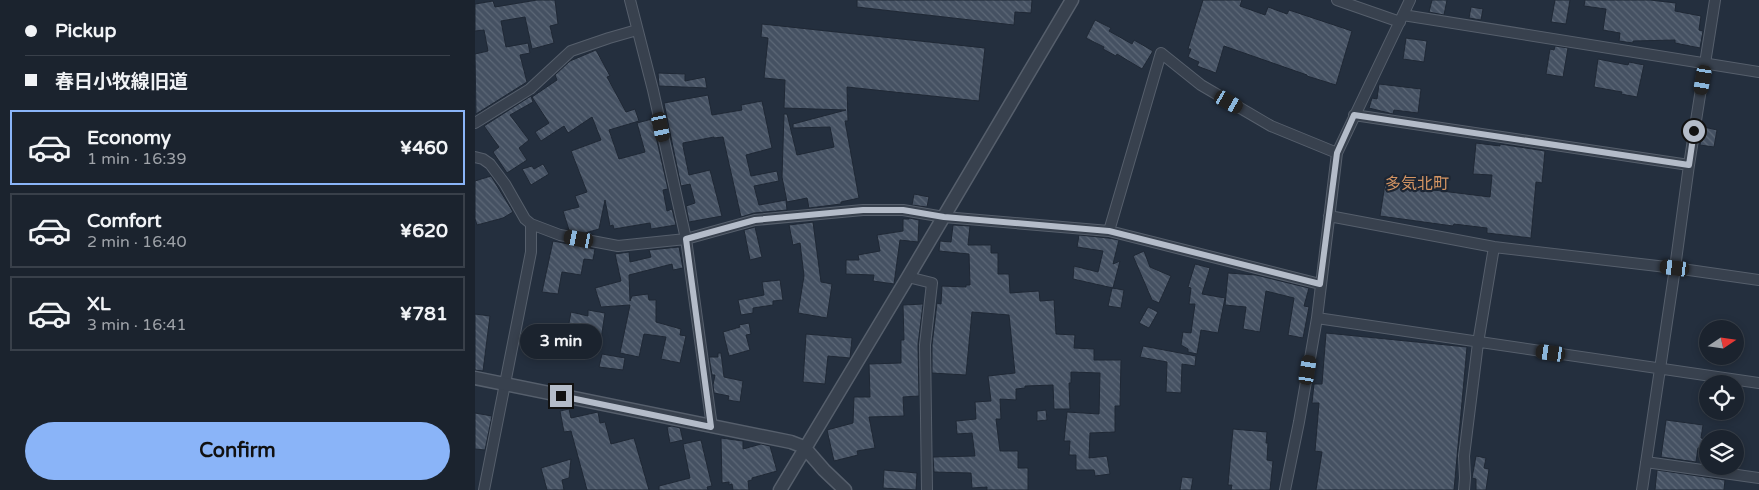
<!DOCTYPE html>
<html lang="en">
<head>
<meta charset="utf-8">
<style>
	:root { --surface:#1b232e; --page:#282f3a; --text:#f1f3f6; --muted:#a0a4aa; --line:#39404a; --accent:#8ab4f8 }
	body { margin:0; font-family:"Varela Round","Noto Sans JP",sans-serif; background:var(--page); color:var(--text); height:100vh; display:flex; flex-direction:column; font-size:19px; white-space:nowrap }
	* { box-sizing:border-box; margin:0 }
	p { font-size:16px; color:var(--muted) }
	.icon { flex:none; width:28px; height:28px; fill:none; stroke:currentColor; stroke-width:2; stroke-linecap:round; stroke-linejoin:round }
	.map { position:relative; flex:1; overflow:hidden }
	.panel { display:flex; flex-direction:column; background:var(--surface); width:475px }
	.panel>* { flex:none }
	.banner { display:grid; align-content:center; height:110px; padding:0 25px; background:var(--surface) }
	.needle { width:32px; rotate:77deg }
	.controls { position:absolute; left:1224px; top:320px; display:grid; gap:10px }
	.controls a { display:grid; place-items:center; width:45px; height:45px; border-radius:50%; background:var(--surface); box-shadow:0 2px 8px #0003,0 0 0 1px var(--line); font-size:25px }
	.end { position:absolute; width:22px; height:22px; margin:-11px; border:6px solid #b4bcc9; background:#111; box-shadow:0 0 0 2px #111 }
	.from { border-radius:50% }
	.bubble { position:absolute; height:35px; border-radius:18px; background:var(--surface); box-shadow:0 2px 8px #0003,0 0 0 1px var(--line); font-size:16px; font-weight:800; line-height:35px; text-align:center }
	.car { position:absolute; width:15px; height:30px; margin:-15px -8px; border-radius:6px; box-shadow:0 0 4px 1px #0007; background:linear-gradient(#222 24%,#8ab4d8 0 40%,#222 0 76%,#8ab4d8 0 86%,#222 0) }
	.banner b { display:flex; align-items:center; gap:18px; height:48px; font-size:19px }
	.banner b+b { border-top:1px solid var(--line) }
	.banner i { width:12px; height:12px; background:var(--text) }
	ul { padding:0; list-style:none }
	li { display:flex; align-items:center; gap:15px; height:75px; margin:0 10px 8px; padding:0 15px; border:2px solid var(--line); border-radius:0px }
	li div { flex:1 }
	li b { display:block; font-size:19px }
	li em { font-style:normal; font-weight:800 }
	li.current { border-color:var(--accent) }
	li>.icon { width:45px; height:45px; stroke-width:1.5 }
	.primary-button { display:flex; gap:10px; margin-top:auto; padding:10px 25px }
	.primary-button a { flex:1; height:58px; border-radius:30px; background:var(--accent); color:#111; font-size:20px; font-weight:800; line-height:58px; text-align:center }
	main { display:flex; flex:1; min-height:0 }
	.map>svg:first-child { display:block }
	.building { fill:url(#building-back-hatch); stroke:#1f2835 }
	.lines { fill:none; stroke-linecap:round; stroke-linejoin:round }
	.minor-casing { stroke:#565f6c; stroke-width:12 }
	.tertiary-casing { stroke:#565f6c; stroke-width:15 }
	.minor { stroke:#38414e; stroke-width:10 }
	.tertiary { stroke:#38414e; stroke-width:12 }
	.route { stroke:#b4bcc9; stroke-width:6 }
	.labels { text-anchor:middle; stroke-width:4.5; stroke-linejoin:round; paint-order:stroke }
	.quarter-label { font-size:16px; fill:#d59563; stroke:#1d2633 }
</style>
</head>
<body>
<main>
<section class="panel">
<div class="banner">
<b><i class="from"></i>Pickup</b>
<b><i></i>春日小牧線旧道</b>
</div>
<ul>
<li class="current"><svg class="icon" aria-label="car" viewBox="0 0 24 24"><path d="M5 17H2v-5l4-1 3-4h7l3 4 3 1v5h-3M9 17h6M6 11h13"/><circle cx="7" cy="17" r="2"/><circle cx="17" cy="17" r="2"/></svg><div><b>Economy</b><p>1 min · 16:39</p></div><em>¥460</em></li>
<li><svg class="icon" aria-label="car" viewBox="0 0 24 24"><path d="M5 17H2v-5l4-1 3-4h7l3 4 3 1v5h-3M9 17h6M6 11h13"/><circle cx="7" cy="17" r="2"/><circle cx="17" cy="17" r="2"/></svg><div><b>Comfort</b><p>2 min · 16:40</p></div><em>¥620</em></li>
<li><svg class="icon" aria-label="car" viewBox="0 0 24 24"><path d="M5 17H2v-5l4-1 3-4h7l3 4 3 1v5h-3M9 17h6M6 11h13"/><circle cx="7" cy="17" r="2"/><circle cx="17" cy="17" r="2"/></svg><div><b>XL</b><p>3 min · 16:41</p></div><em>¥781</em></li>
</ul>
<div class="primary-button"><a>Confirm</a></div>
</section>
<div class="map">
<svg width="1284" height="490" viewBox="0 0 1284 490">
	<defs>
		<pattern id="building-back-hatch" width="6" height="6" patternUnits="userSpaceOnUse" patternTransform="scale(1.25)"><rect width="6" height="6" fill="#455162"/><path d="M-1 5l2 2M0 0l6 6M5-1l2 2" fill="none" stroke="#5d6877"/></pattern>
	</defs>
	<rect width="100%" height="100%" fill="#242f3e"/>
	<path class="building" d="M62 0H80L83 24 75 26 79 43 57 49 50 17 26 21 31 47 53 43 55 53 45 55 52 82 1 114 0 54 13 51 9 30 0 31V4L18 1 20 7Z
		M382 0H557L556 13 540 12 539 25 382 7Z
		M728 0H767L765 6 790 15 793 7 812 14 814 10 877 31 861 85 832 76V75L749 46 741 73 722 66 724 62 713 57 716 49H713Z
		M957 0H972L969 15 954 12Z
		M1080 0H1095L1091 24 1076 22Z
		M1110 0H1175L1201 3 1200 11 1226 16 1224 30 1228 31 1225 48 1200 43V40L1158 41V43L1144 41 1145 33 1128 30 1131 9 1109 6Z
		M996 7 1008 9 1006 20 994 18Z
		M620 20 636 28 634 31 657 44 659 40 678 51 667 69 642 54 641 56 628 49 629 47 611 38Z
		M287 24 510 48 504 101 372 87 373 121H370L384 198 366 202V204L334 208 332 198 312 202 307 177 309 114H312L322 155 359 147 355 127 318 128V124L371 110 309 108 310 80 289 78 293 38 286 37Z
		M931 38 952 41 949 62 928 59Z
		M1080 46 1093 48 1088 77 1071 74 1075 49 1079 50Z
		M121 50 135 76 132 77 151 112 160 109 164 121 134 130 144 159 170 152 162 123 177 119 193 189 188 190 192 211 197 209 201 225 176 229 175 223 139 229 138 225 135 226 130 200 124 229 110 233 94 230 88 211 104 207 100 196 112 192 96 151 126 140 117 117 93 133 89 126 66 141 60 132 74 123 57 97 82 80 80 75 95 61Z
		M1123 59 1153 65 1154 62 1169 65 1162 97 1146 94 1147 92 1119 87Z
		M183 73 210 74V81L230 77 232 88 184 86Z
		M904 84 946 89 943 113 919 110 918 114 894 108 897 98 902 99Z
		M233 95 237 115 267 110 266 105 287 101 297 148 271 155 276 176 302 171 304 181 279 186 284 205 311 200 312 210 279 213 266 217 248 137 239 138V137L208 143V146L214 175 235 170 247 216 214 222 211 206 220 203 215 184 206 186 189 103Z
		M56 96 58 102 35 115 54 140 44 148 52 160 32 173 18 152 24 147 9 126Z
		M1229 127 1242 130 1239 147 1225 145Z
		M1001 143 1025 146V144L1070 151 1067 183 1061 182 1056 238 1012 233V228L979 224 978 226 905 216 910 184 1015 197 1017 175 998 174Z
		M68 164 74 174 56 185 47 169 57 166 59 169Z
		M16 176 38 212 28 218 2 225 0 219V181Z
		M439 194 454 197 452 207 437 205Z
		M434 218 444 220 443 242 425 240 419 284 398 281 399 275 371 274V260H384L383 255 405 251 402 235 428 231V219H434Z
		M338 222 346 282 357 284 352 318 323 313 329 276 325 243 318 245 314 225Z
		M478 225 495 226 493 245H516V253H523V274H534L535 293 564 291 565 301 579 300 581 334 600 335 599 348 619 349V360H646L645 406H640V432L615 433 614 458 632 456 635 474 620 476 619 470H601V455H594L595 441H589L592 412 624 414 625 373 596 372V383H594L595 409H579L578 385 550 386V388L541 389V400L525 399 526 419H521L525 451H543V468H553V490H512V487L497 488 496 473 459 472 458 457 500 456 497 433 482 434 481 421 501 419 500 402 516 401 513 376 540 373 534 315 497 312 491 375 457 373V345L462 303 466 304 467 286 491 287V285H495L494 254 464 251 465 241 476 242Z
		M280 227 287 257 275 260 269 230Z
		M604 235 633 238 644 240 638 264 645 261 638 288 598 279 599 266 623 272 628 251 602 247Z
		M78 241 120 249 118 260 109 259 106 275 87 272 83 294 67 292Z
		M204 247 208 268 198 270 197 264 154 275 155 301 157 296 173 294 174 300H181V322L206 329 205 335 211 336 205 363 186 359 191 337 169 334 164 357 145 353 155 305 126 307 120 288 146 281 140 254 154 252 155 262 176 257 174 250Z
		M669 251 675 267 696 276 684 303 677 300 658 256Z
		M720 264 735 268 727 294 750 298 743 333 726 330 722 354 713 352V349L706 345 708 332 716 333 720 304H714L716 288 713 287Z
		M753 273 781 275 834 288 829 306 834 307 828 338 813 335 819 298 791 291 785 332 768 329 771 307 750 305Z
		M305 280 308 300 298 301V305L278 308V313L266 315 263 300 289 295 287 282Z
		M637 288 649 290 646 308 633 306Z
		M448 304 443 345 444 396 428 397 429 416 394 417 400 448 382 451 383 455 359 461 352 430 378 423 379 397H395L394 364 426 363V340H429L428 305Z
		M673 307 683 312 674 328 664 323Z
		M113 310 130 313 124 353 107 350 109 338 92 334 96 312 113 316Z
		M0 314 15 316 8 371 0 370Z
		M274 323 276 334 271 335 275 350 254 356 248 332 265 327 264 325Z
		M851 333 992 347 979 490H841L847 452 840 451 844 403H837L839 384H847Z
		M331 334 377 338 375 358 353 356 350 384 328 382Z
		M668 346 721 356 720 366 707 364 706 393 691 392 692 362 665 357Z
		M243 353H246L249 377 268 381 265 402 253 400 254 396 239 393 238 385 240 375H237L234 357H243Z
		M127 354 150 358 148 370 124 367Z
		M94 409 96 418 123 412 125 423 130 422 136 444 159 438 174 490H112L96 431 89 432 85 411Z
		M571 410 572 420 562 421V411Z
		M0 413 17 416 10 450 0 449Z
		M1191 420 1228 425 1226 438 1231 439 1230 449 1223 448 1221 462 1186 457Z
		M197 426 205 428 208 440 195 443 192 427Z
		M758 429 792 432 791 443H793L792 460 798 461 795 490H756L757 485H753Z
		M246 438 268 441V449L286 444 295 446 302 471 277 478V480L273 481 274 490H258L257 484 254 485V482L247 483Z
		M226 440 237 486 232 487 233 490H184V486L215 478 208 444Z
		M1001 456 1011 458 1009 468 1014 469 1011 490H1001V479L997 478Z
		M96 459 94 478 87 480 89 490H72L66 468Z
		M409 470 442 473 441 490 408 488Z
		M1182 470 1250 480 1249 490H1180Z
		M707 477 718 478 716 490H705Z"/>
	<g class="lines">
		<g class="minor-casing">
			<path id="minor" d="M155 0 178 90 211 239 237 427
				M862 0 925 22
				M928 15 1284 72
				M879 115 1214 165
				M0 123 55 89 96 51 134 38 162 30
				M0 157 8 159 15 164 30 184 50 219 56 224 85 235 143 246 211 239 280 220 388 210H428L469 217 634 231 845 284
				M854 216 1019 247 1200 268 1284 280
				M634 231 686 53 726 85 796 126 862 153
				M433 277 457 283 450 345 452 490
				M842 318 1284 383
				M1171 462 1284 478
				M9 490 56 252V224
				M810 490 824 422 842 318 862 153 935 0
				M989 490 990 478 989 456 1003 343 1019 247
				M1167 490 1200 268 1214 165 1240 0"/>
		</g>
		<g class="tertiary-casing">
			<path id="tertiary" d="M0 378 316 442 329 447 349 470 370 490
				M305 490 433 277 597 0"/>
		</g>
		<use href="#minor" class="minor"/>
		<use href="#tertiary" class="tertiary"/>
	</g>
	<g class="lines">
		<path class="route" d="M86 396 236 427 211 239 280 220 388 210H428L469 217 634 231 845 284 862 153 879 115 1214 165 1219 131"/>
	</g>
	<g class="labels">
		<g class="quarter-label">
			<text x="942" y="189">多気北町</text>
		</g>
	</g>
</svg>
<div class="controls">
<a><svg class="needle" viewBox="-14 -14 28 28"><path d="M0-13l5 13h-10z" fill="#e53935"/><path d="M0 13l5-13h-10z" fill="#a0a4aa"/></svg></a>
<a><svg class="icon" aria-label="locate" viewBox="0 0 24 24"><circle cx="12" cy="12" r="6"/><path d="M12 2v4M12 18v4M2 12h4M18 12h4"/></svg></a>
<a><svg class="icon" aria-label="layers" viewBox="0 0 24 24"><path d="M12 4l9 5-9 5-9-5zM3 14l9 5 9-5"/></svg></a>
</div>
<i class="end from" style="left:1219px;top:131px"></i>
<i class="end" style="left:86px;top:396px"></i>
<div class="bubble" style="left:45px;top:324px;width:82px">3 min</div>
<i class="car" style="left:1228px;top:80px;rotate:190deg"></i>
<i class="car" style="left:754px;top:102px;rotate:120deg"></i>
<i class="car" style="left:186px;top:127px;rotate:168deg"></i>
<i class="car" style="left:104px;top:239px;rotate:281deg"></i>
<i class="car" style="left:1200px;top:268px;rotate:277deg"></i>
<i class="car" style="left:1076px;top:353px;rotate:278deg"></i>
<i class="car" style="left:833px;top:370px;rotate:9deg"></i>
</div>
</main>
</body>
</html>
